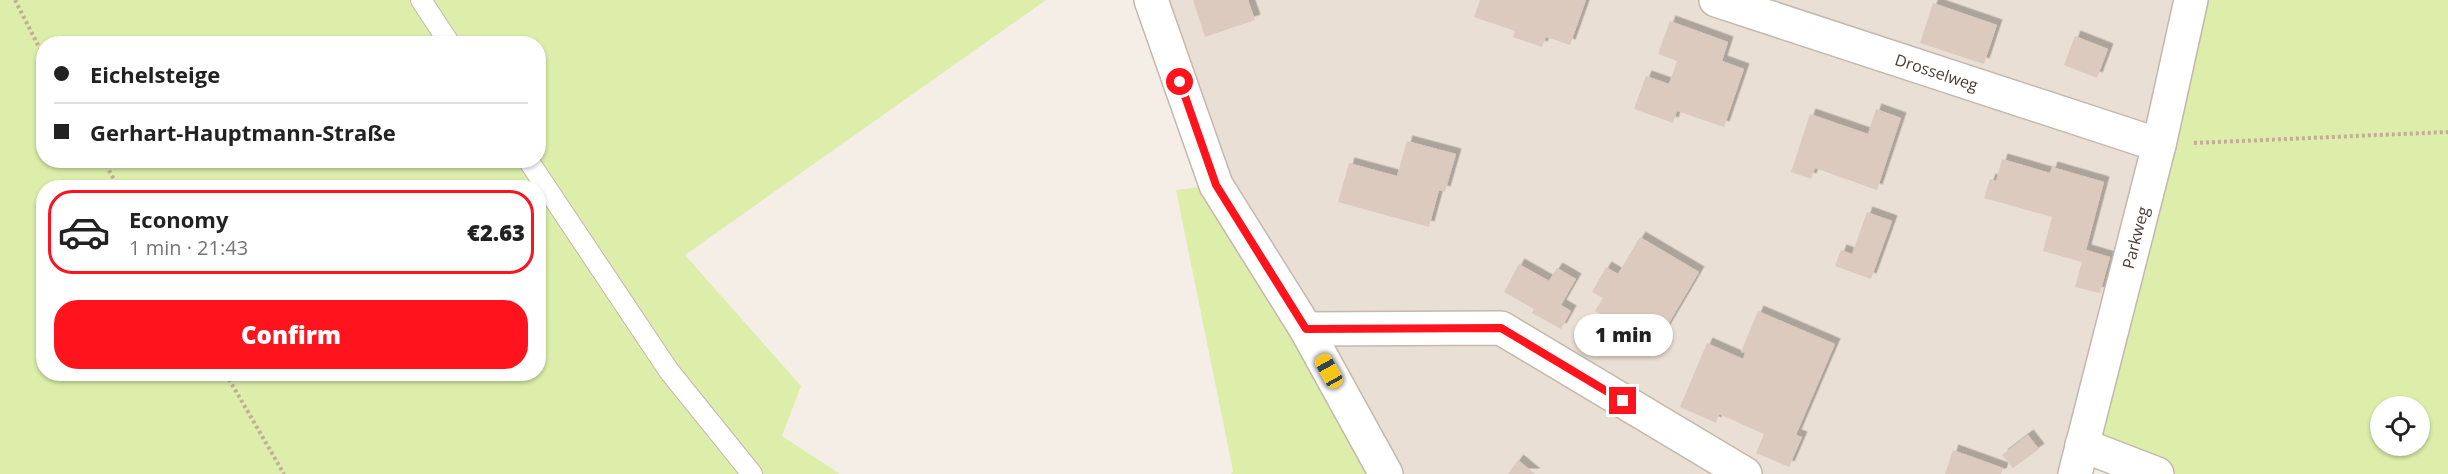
<!DOCTYPE html>
<html lang="en">
<head>
<meta charset="utf-8">
<style>
	:root { --surface:#fff; --page:#f6f6f6; --text:#222; --muted:#767676; --line:#e0e0e0; --accent:#ff131c }
	body { margin:0; font-family:"Open Sans",sans-serif; background:var(--page); color:var(--text); height:100vh; display:flex; flex-direction:column; font-size:22px; white-space:nowrap }
	* { box-sizing:border-box; margin:0 }
	p { font-size:20px; color:var(--muted) }
	.icon { flex:none; width:33px; height:33px; fill:none; stroke:currentColor; stroke-width:2; stroke-linecap:round; stroke-linejoin:round }
	.map { position:relative; flex:1; overflow:hidden }
	.drawer { position:absolute; left:36px; top:180px; width:510px; height:201px; display:flex; flex-direction:column; background:var(--surface); border-radius:24px; box-shadow:0 2px 4px #0004 }
	.drawer>* { flex:none }
	.guide { position:absolute; left:36px; top:36px; width:510px; height:132px; border-radius:24px; box-shadow:0 2px 4px #0004; display:grid; align-content:center; height:132px; padding:0 18px; background:var(--surface) }
	.tools { position:absolute; left:2370px; top:396px; display:grid; gap:12px }
	.tools a { display:grid; place-items:center; width:60px; height:60px; border-radius:50%; background:var(--surface); box-shadow:0 2px 4px #0004; font-size:30px }
	.end { position:absolute; width:27px; height:27px; margin:-14px; border:8px solid #ff131c; background:#fff; box-shadow:0 0 0 3px #fff }
	.from { border-radius:50% }
	.bubble { position:absolute; height:42px; border-radius:21px; background:var(--surface); box-shadow:0 2px 4px #0004; font-size:20px; font-weight:800; line-height:42px; text-align:center }
	.car { position:absolute; width:18px; height:36px; margin:-18px -9px; border-radius:8px; box-shadow:0 0 4px 2px #0007; background:linear-gradient(#f5c518 24%,#345 0 40%,#f5c518 0 76%,#345 0 86%,#f5c518 0) }
	.guide b { display:flex; align-items:center; gap:21px; height:57px; font-size:22px }
	.guide b+b { border-top:2px solid var(--line) }
	.guide i { width:15px; height:15px; background:var(--text) }
	ul { padding:10px 0 0; list-style:none }
	li { display:flex; align-items:center; gap:18px; height:84px; margin:0 12px 9px; padding:0 6px; border:3px solid transparent; border-radius:24px }
	li div { flex:1 }
	li b { display:block; font-size:22px }
	li em { font-style:normal; font-weight:800 }
	li.selected { border-color:var(--accent) }
	li>.icon { width:54px; height:54px; stroke-width:1.5 }
	.cta { display:flex; gap:12px; margin-top:auto; padding:12px 18px }
	.cta a { flex:1; height:69px; border-radius:24px; background:var(--accent); color:#fff; font-size:24px; font-weight:800; line-height:69px; text-align:center }
	.map>svg:first-child { display:block }
	.residential { fill:#eadfd4 }
	.green { fill:#dceeaa; fill-rule:evenodd }
	.building { fill:#dbcabd; filter:url(#shadow) }
	.lines { fill:none; stroke-linecap:round; stroke-linejoin:round }
	.lane-casing { stroke:#c5b7ab; stroke-width:22 }
	.street-casing { stroke:#c5b7ab; stroke-width:36 }
	.path { stroke:#c5ac97; stroke-width:4; stroke-dasharray:3 3; stroke-linecap:butt }
	.lane { stroke:#fff; stroke-width:20 }
	.street { stroke:#fff; stroke-width:33 }
	.route { stroke:#ff131c; stroke-width:8 }
	.labels { text-anchor:middle; stroke-width:4.5; stroke-linejoin:round; paint-order:stroke }
	.street-label { font-size:16px; fill:#493d34; stroke:#fff }
</style>
</head>
<body>
<div class="map">
<svg width="2448" height="474" viewBox="0 0 2448 474">
	<defs>
		<filter id="shadow"><feDropShadow dx="5.5" dy="-5.5" stdDeviation="0" flood-color="#0004"/></filter>
	</defs>
	<rect width="100%" height="100%" fill="#f5eee6"/>
	<path class="residential" d="M1151 0H2191L2075 474H1386L1216 185Z"/>
	<path class="green" d="M0 0H1046L685 255 801 386 782 436 840 474H0ZM44 44H538V160H44ZM44 188H538V374H44Z
		M2191 0H2448V474H2157L2082 445ZM2380 406H2420V446H2380Z
		M1216 185 1386 474H1231L1233 471 1176 190Z"/>
	<path class="building" d="M1193 0H1248L1255 20 1205 37Z
		M1480 0H1586L1570 45 1546 37 1542 47 1513 37 1515 31 1474 17Z
		M1933 3 1997 25 1984 64 1920 43Z
		M1670 21 1728 42 1722 61 1744 69 1724 127 1677 111 1673 123 1634 109 1646 76 1669 84 1677 61 1658 54Z
		M2075 36 2108 49 2097 78 2064 65Z
		M1876 109 1901 118 1877 190 1815 168 1811 179 1791 172 1810 114 1868 134Z
		M1407 141 1456 154 1445 192 1439 190 1429 227 1338 202 1349 163 1397 176Z
		M2002 159 2050 173 2052 167 2104 182 2086 250 2110 257 2100 293 2075 287 2082 262 2043 251 2052 217 1984 198 1990 179 1996 181Z
		M1867 212 1892 221 1871 279 1835 266 1841 250 1852 254Z
		M1640 237 1699 272 1655 347 1595 311 1603 298 1592 292 1606 267 1618 274Z
		M1519 264 1549 281 1557 268 1576 279 1561 305 1571 311 1561 329 1532 313 1534 309 1504 292Z
		M1758 311 1835 344 1796 435 1802 437 1789 467 1756 453 1764 434 1719 414 1716 423 1680 407 1707 343 1743 359 1745 353 1741 352Z
		M2028 435 2039 449 2013 468 2002 455Z
		M1953 450 2003 468 2001 474H1945Z
		M1518 460 1535 474H1508Z"/>
	<g class="lines">
		<g class="lane-casing">
			<path id="lane" d="M421 0 450 44
				M528 160 669 371 752 474"/>
		</g>
		<g class="street-casing">
			<g id="street">
				<path d="M1151 0 1216 185 1306 329 1386 474"/>
				<path id="s1" d="M1716 0 2159 145"/>
				<path d="M1306 329 1501 328 1745 474"/>
				<path d="M2082 445 2157 474"/>
				<path id="s2" d="M2075 474 2159 145 2191 0"/>
			</g>
		</g>
		<path class="path" d="M15 0 44 57
			M2194 143 2448 132
			M103 160 119 188
			M226 374 284 474"/>
		<use href="#lane" class="lane"/>
		<use href="#street" class="street"/>
	</g>
	<g class="lines">
		<path class="route" d="M1180 82 1216 185 1306 329 1501 328 1623 401"/>
	</g>
	<g class="labels">
		<g class="street-label">
			<text dy="6" stroke="none"><textPath href="#s1" startOffset="232">Drosselweg</textPath></text>
			<text dy="6" stroke="none"><textPath href="#s2" startOffset="244">Parkweg</textPath></text>
		</g>
	</g>
</svg>
<div class="tools">
<a><svg class="icon" aria-label="locate" viewBox="0 0 24 24"><circle cx="12" cy="12" r="6"/><path d="M12 2v4M12 18v4M2 12h4M18 12h4"/></svg></a>
</div>
<i class="end from" style="left:1180px;top:82px"></i>
<i class="end" style="left:1623px;top:401px"></i>
<div class="bubble" style="left:1574px;top:314px;width:99px">1 min</div>
<i class="car" style="left:1329px;top:371px;rotate:331deg"></i>
<div class="guide">
<b><i class="from"></i>Eichelsteige</b>
<b><i></i>Gerhart-Hauptmann-Straße</b>
</div>
<section class="drawer">
<ul>
<li class="selected"><svg class="icon" aria-label="car" viewBox="0 0 24 24"><path d="M5 17H2v-5l4-1 3-4h7l3 4 3 1v5h-3M9 17h6M6 11h13"/><circle cx="7" cy="17" r="2"/><circle cx="17" cy="17" r="2"/></svg><div><b>Economy</b><p>1 min · 21:43</p></div><em>€2.63</em></li>
</ul>
<div class="cta"><a>Confirm</a></div>
</section>
</div>
</body>
</html>
